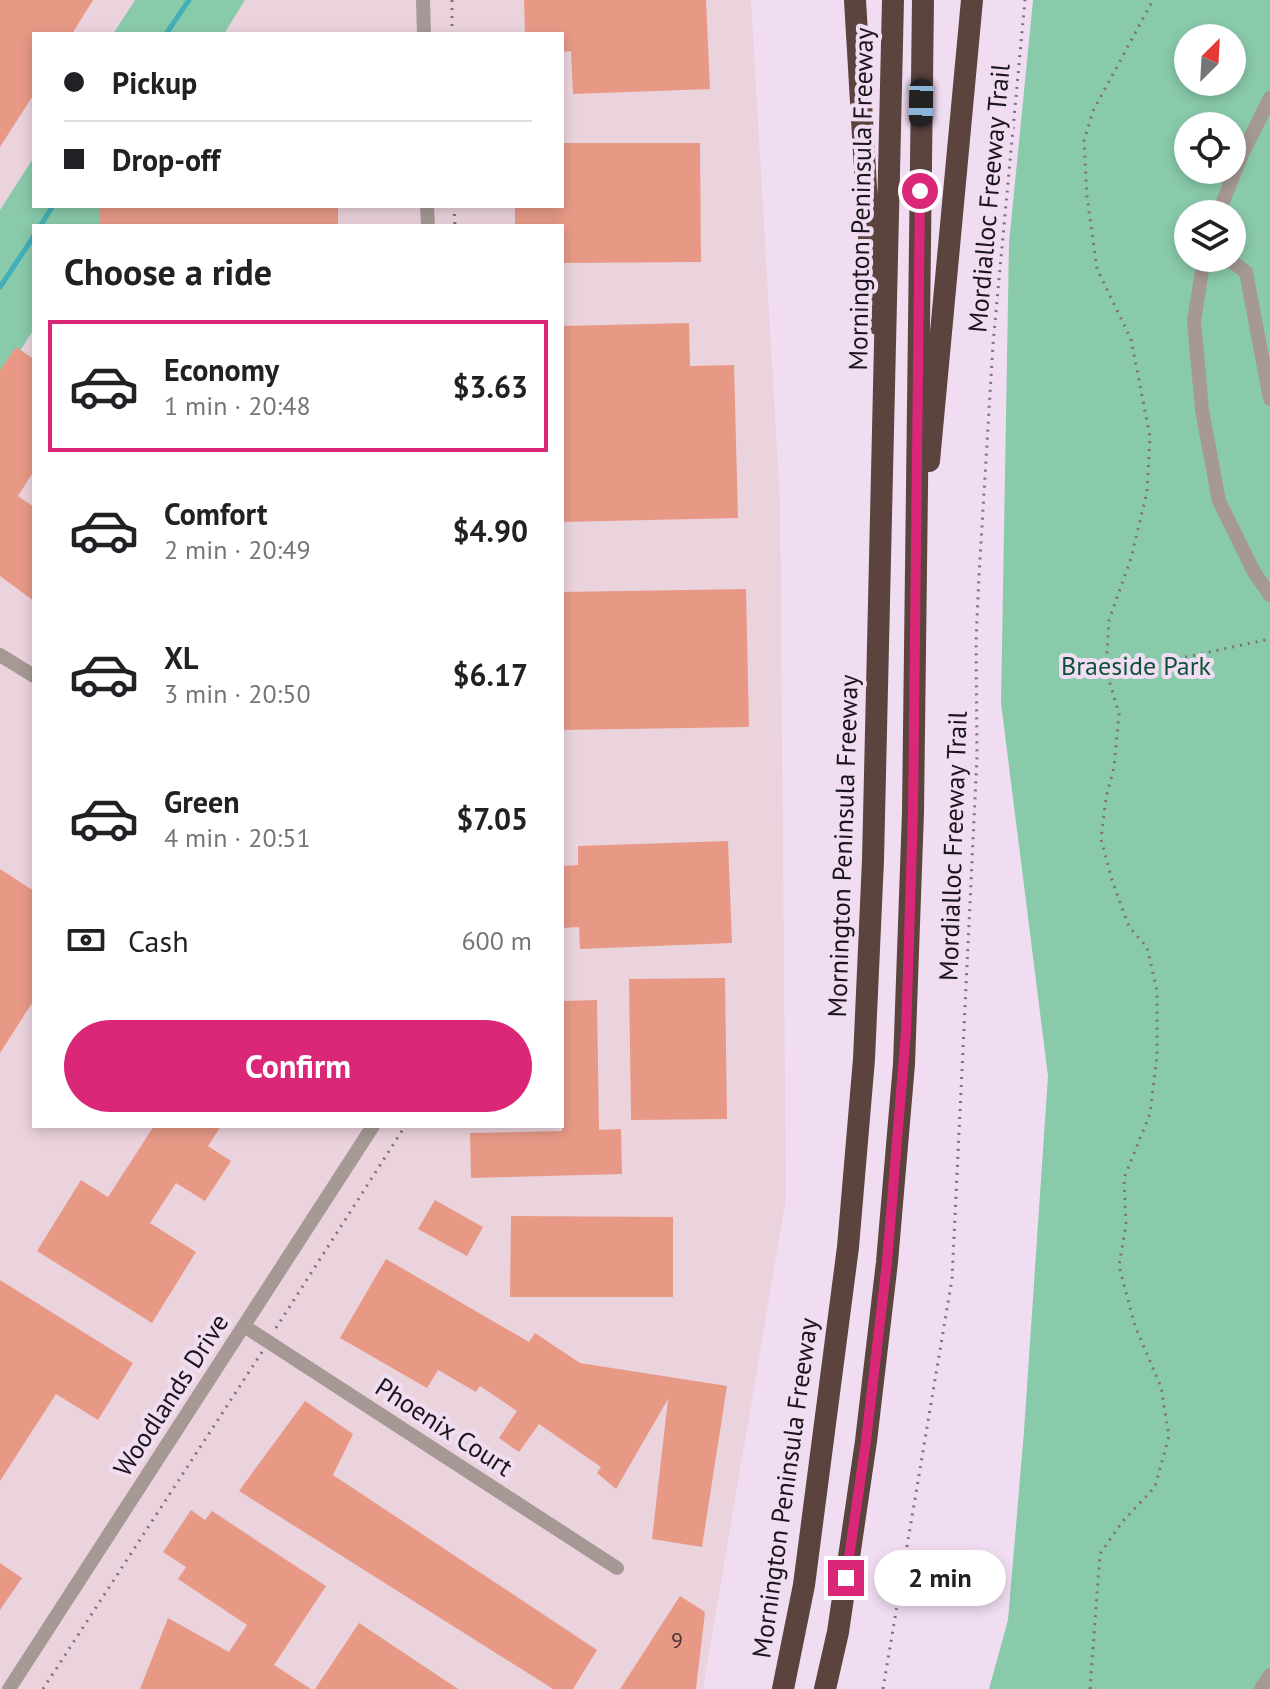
<!DOCTYPE html>
<html lang="en">
<head>
<meta charset="utf-8">
<style>
	:root { --surface:#fff; --page:#f2f2f2; --text:#202124; --muted:#757577; --line:#e0e0e0; --accent:#db2777 }
	body { margin:0; font-family:"PT Sans",sans-serif; background:var(--page); color:var(--text); height:100vh; display:flex; flex-direction:column; font-size:30px; white-space:nowrap }
	* { box-sizing:border-box; margin:0 }
	p { font-size:26px; color:var(--muted) }
	.icon { flex:none; width:44px; height:44px; fill:none; stroke:currentColor; stroke-width:2; stroke-linecap:round; stroke-linejoin:round }
	.map { position:relative; flex:1; overflow:hidden }
	.side { position:absolute; left:32px; top:224px; width:532px; height:904px; display:flex; flex-direction:column; background:var(--surface); border-radius:0px; box-shadow:0 4px 12px #0003 }
	.side>* { flex:none }
	.banner { position:absolute; left:32px; top:32px; width:532px; height:176px; border-radius:0px; box-shadow:0 4px 12px #0003; display:grid; align-content:center; height:176px; padding:0 32px; background:var(--surface) }
	.needle { width:52px; rotate:24deg }
	.controls { position:absolute; left:1174px; top:24px; display:grid; gap:16px }
	.controls a { display:grid; place-items:center; width:72px; height:72px; border-radius:50%; background:var(--surface); box-shadow:0 4px 12px #0003; font-size:40px }
	.end { position:absolute; width:36px; height:36px; margin:-18px; border:10px solid #db2777; background:#fff; box-shadow:0 0 0 4px #fff }
	.from { border-radius:50% }
	.bubble { position:absolute; height:56px; border-radius:28px; background:var(--surface); box-shadow:0 4px 12px #0003; font-size:26px; font-weight:600; line-height:56px; text-align:center }
	.car { position:absolute; width:24px; height:48px; margin:-24px -12px; border-radius:10px; box-shadow:0 0 6px 2px #0007; background:linear-gradient(#222 24%,#8ab4d8 0 40%,#222 0 76%,#8ab4d8 0 86%,#222 0) }
	.banner b { display:flex; align-items:center; gap:28px; height:76px; font-size:30px }
	.banner b+b { border-top:2px solid var(--line) }
	.banner i { width:20px; height:20px; background:var(--text) }
	ul { padding:0; list-style:none }
	li { display:flex; align-items:center; gap:24px; height:132px; margin:0 16px 12px; padding:0 16px; border:4px solid transparent; border-radius:0px }
	li div { flex:1 }
	li b { display:block; font-size:30px }
	li em { font-style:normal; font-weight:600 }
	li.active { border-color:var(--accent) }
	li>.icon { width:72px; height:72px; stroke-width:1.5 }
	h2 { padding:0 32px; font-size:36px; line-height:96px }
	.pay { display:flex; align-items:center; gap:20px; height:88px; padding:0 32px; font-size:30px }
	.pay p { margin-inline-start:auto }
	.cta { display:flex; gap:16px; margin-top:auto; padding:16px 32px }
	.cta a { flex:1; height:92px; border-radius:48px; background:var(--accent); color:#fff; font-size:32px; font-weight:600; line-height:92px; text-align:center }
	.map>svg:first-child { display:block }
	.industrial { fill:#ebd3dd; fill-rule:evenodd }
	.green { fill:#89caab; fill-rule:evenodd }
	.lines { fill:none; stroke-linecap:round; stroke-linejoin:round }
	.stream { stroke:#43afb8; stroke-width:5 }
	.building { fill:#e79986 }
	.path { stroke:#7d717e; stroke-width:3; stroke-dasharray:2 6; stroke-linecap:butt }
	.minor { stroke:#a59895; stroke-width:14 }
	.highway { stroke:#5b433e; stroke-width:22 }
	.route { stroke:#db2777; stroke-width:10 }
	.labels { text-anchor:middle; stroke-width:8; stroke-linejoin:round; paint-order:stroke }
	.number-label { font-size:22px; fill:#4d3536 }
	.street-label { font-size:26px; fill:#1a141b; stroke:#f1ddf2 }
	.park-label { font-size:26px; fill:#0f5239; stroke:#f1ddf2 }
</style>
</head>
<body>
<div class="map">
<svg width="1270" height="1689" viewBox="0 0 1270 1689">
	<rect width="100%" height="100%" fill="#f1ddf2"/>
	<path class="industrial" d="M0 0H751L780 502 786 1198 703 1689H0ZM34 34H562V206H34ZM34 226H562V1126H34Z"/>
	<path class="green" d="M135 0H245L224 34H113Z
		M1033 0H1270V1689H989L1008 1620 1024 1431 1048 1076 1001 703 1009 243ZM1188 38H1232V82H1188ZM1188 126H1232V170H1188ZM1188 214H1232V258H1188Z
		M34 157V206H113L100 226H34V329L0 382V210Z"/>
	<g class="lines">
		<path class="stream" d="M166 34 189 0
			M40 226 53 206
			M0 287 34 236"/>
	</g>
	<path class="building" d="M0 0H93L72 34H34V94L0 147Z
		M524 0H706L710 89 573 94 571 51 562 52V34H525Z
		M562 143H700L701 262 562 263V226H515V206H562Z
		M100 206H338V226H99Z
		M689 323 690 366 734 365 738 518 562 522V326Z
		M16 347 34 359V471L18 496 34 507V601L0 576V370Z
		M746 589 749 727 562 730V592Z
		M728 841 732 943 580 949 579 927 562 928V866L578 865V846Z
		M0 869 34 891V1000L0 1053Z
		M725 978 727 1119 631 1120 629 979Z
		M597 1000 599 1130 621 1129 622 1174 471 1178 470 1133 562 1131V1001Z
		M154 1126H221L208 1146 231 1161 205 1201 176 1183 150 1223 196 1252 152 1323 37 1251 81 1180 108 1197Z
		M435 1200 483 1227 467 1256 418 1229Z
		M511 1216 673 1217V1297H510Z
		M386 1259 529 1342 535 1333 580 1363 727 1386 702 1547 652 1539 668 1399 616 1489 597 1473 601 1467 539 1424 519 1452 499 1438 517 1411 480 1386 476 1392 438 1370 427 1388 340 1338Z
		M0 1280 133 1363 98 1420 56 1394 0 1481Z
		M305 1401 353 1434 333 1475 597 1650 573 1689H553L239 1491Z
		M191 1510 205 1520 212 1511 326 1586 274 1665 311 1689H140L168 1618 229 1652 247 1625 178 1579 186 1567 163 1552Z
		M0 1563 22 1578 0 1610Z
		M680 1596 705 1612 696 1689H620Z
		M359 1623 458 1689H315Z"/>
	<g class="lines">
		<path class="path" d="M452 0V34
			M454 206 455 226
			M1107 674 1270 639
			M276 1328 405 1126
			M43 1689 262 1352
			M883 1689 952 1279 977 757 976 641 979 576 993 344 1025 0
			M1090 1689 1100 1554 1122 1522 1155 1487 1169 1436 1161 1387 1135 1326 1119 1266 1126 1225 1124 1178 1150 1114 1157 1056V991L1147 947 1129 927 1112 880 1101 839 1106 798 1114 767 1119 714 1106 670 1109 620 1131 558 1147 492 1150 437 1131 339 1097 269 1087 197 1084 141 1093 111 1153 0"/>
		<path class="minor" d="M423 0 424 34
			M427 206 428 226
			M1218 214 1242 154 1270 98
			M1204 258 1194 321 1202 410 1219 501 1254 572 1270 595
			M1227 258 1246 272 1270 399
			M0 655 34 676
			M244 1326 617 1568
			M9 1689 373 1126
			M1261 1689 1270 1675"/>
		<path class="highway" d="M855 0 874 323
			M929 461 972 0
			M783 1689 804 1585 848 1247 864 1059 873 860 893 0
			M825 1689 838 1632 866 1441 887 1262 904 1064 913 812 923 0"/>
	</g>
	<g class="lines">
		<path class="route" d="M846 1578 866 1441 887 1262 906 1032 913 812 920 191"/>
	</g>
	<g class="labels">
		<g class="number-label">
			<text x="677" y="1648">9</text>
		</g>
		<g class="street-label">
			<text transform="translate(989 198) rotate(-85)" y="9">Mordialloc Freeway Trail</text>
			<text transform="translate(861 199) rotate(-89)" y="9">Mornington Peninsula Freeway</text>
			<text transform="translate(843 846) rotate(-88)" y="9">Mornington Peninsula Freeway</text>
			<text transform="translate(953 846) rotate(-88)" y="9">Mordialloc Freeway Trail</text>
			<text transform="translate(171 1395) rotate(-57)" y="9">Woodlands Drive</text>
			<text transform="translate(444 1427) rotate(33)" y="9">Phoenix Court</text>
			<text transform="translate(785 1488) rotate(-82)" y="9">Mornington Peninsula Freeway</text>
		</g>
		<g class="park-label">
			<text x="1136" y="675">Braeside Park</text>
		</g>
	</g>
</svg>
<div class="controls">
<a><svg class="needle" viewBox="-14 -14 28 28"><path d="M0-13l5 13h-10z" fill="#e53935"/><path d="M0 13l5-13h-10z" fill="#757577"/></svg></a>
<a><svg class="icon" aria-label="locate" viewBox="0 0 24 24"><circle cx="12" cy="12" r="6"/><path d="M12 2v4M12 18v4M2 12h4M18 12h4"/></svg></a>
<a><svg class="icon" aria-label="layers" viewBox="0 0 24 24"><path d="M12 4l9 5-9 5-9-5zM3 14l9 5 9-5"/></svg></a>
</div>
<i class="end from" style="left:920px;top:191px"></i>
<i class="end" style="left:846px;top:1578px"></i>
<div class="bubble" style="left:874px;top:1550px;width:132px">2 min</div>
<i class="car" style="left:921px;top:103px;rotate:181deg"></i>
<div class="banner">
<b><i class="from"></i>Pickup</b>
<b><i></i>Drop-off</b>
</div>
<section class="side">
<h2>Choose a ride</h2>
<ul>
<li class="active"><svg class="icon" aria-label="car" viewBox="0 0 24 24"><path d="M5 17H2v-5l4-1 3-4h7l3 4 3 1v5h-3M9 17h6M6 11h13"/><circle cx="7" cy="17" r="2"/><circle cx="17" cy="17" r="2"/></svg><div><b>Economy</b><p>1 min · 20:48</p></div><em>$3.63</em></li>
<li><svg class="icon" aria-label="car" viewBox="0 0 24 24"><path d="M5 17H2v-5l4-1 3-4h7l3 4 3 1v5h-3M9 17h6M6 11h13"/><circle cx="7" cy="17" r="2"/><circle cx="17" cy="17" r="2"/></svg><div><b>Comfort</b><p>2 min · 20:49</p></div><em>$4.90</em></li>
<li><svg class="icon" aria-label="car" viewBox="0 0 24 24"><path d="M5 17H2v-5l4-1 3-4h7l3 4 3 1v5h-3M9 17h6M6 11h13"/><circle cx="7" cy="17" r="2"/><circle cx="17" cy="17" r="2"/></svg><div><b>XL</b><p>3 min · 20:50</p></div><em>$6.17</em></li>
<li><svg class="icon" aria-label="car" viewBox="0 0 24 24"><path d="M5 17H2v-5l4-1 3-4h7l3 4 3 1v5h-3M9 17h6M6 11h13"/><circle cx="7" cy="17" r="2"/><circle cx="17" cy="17" r="2"/></svg><div><b>Green</b><p>4 min · 20:51</p></div><em>$7.05</em></li>
</ul>
<div class="pay"><svg class="icon" aria-label="cash" viewBox="0 0 24 24"><path d="M3 7h18v10H3z"/><circle cx="12" cy="12" r="2"/></svg>Cash<p>600 m</p></div>
<div class="cta"><a>Confirm</a></div>
</section>
</div>
</body>
</html>
